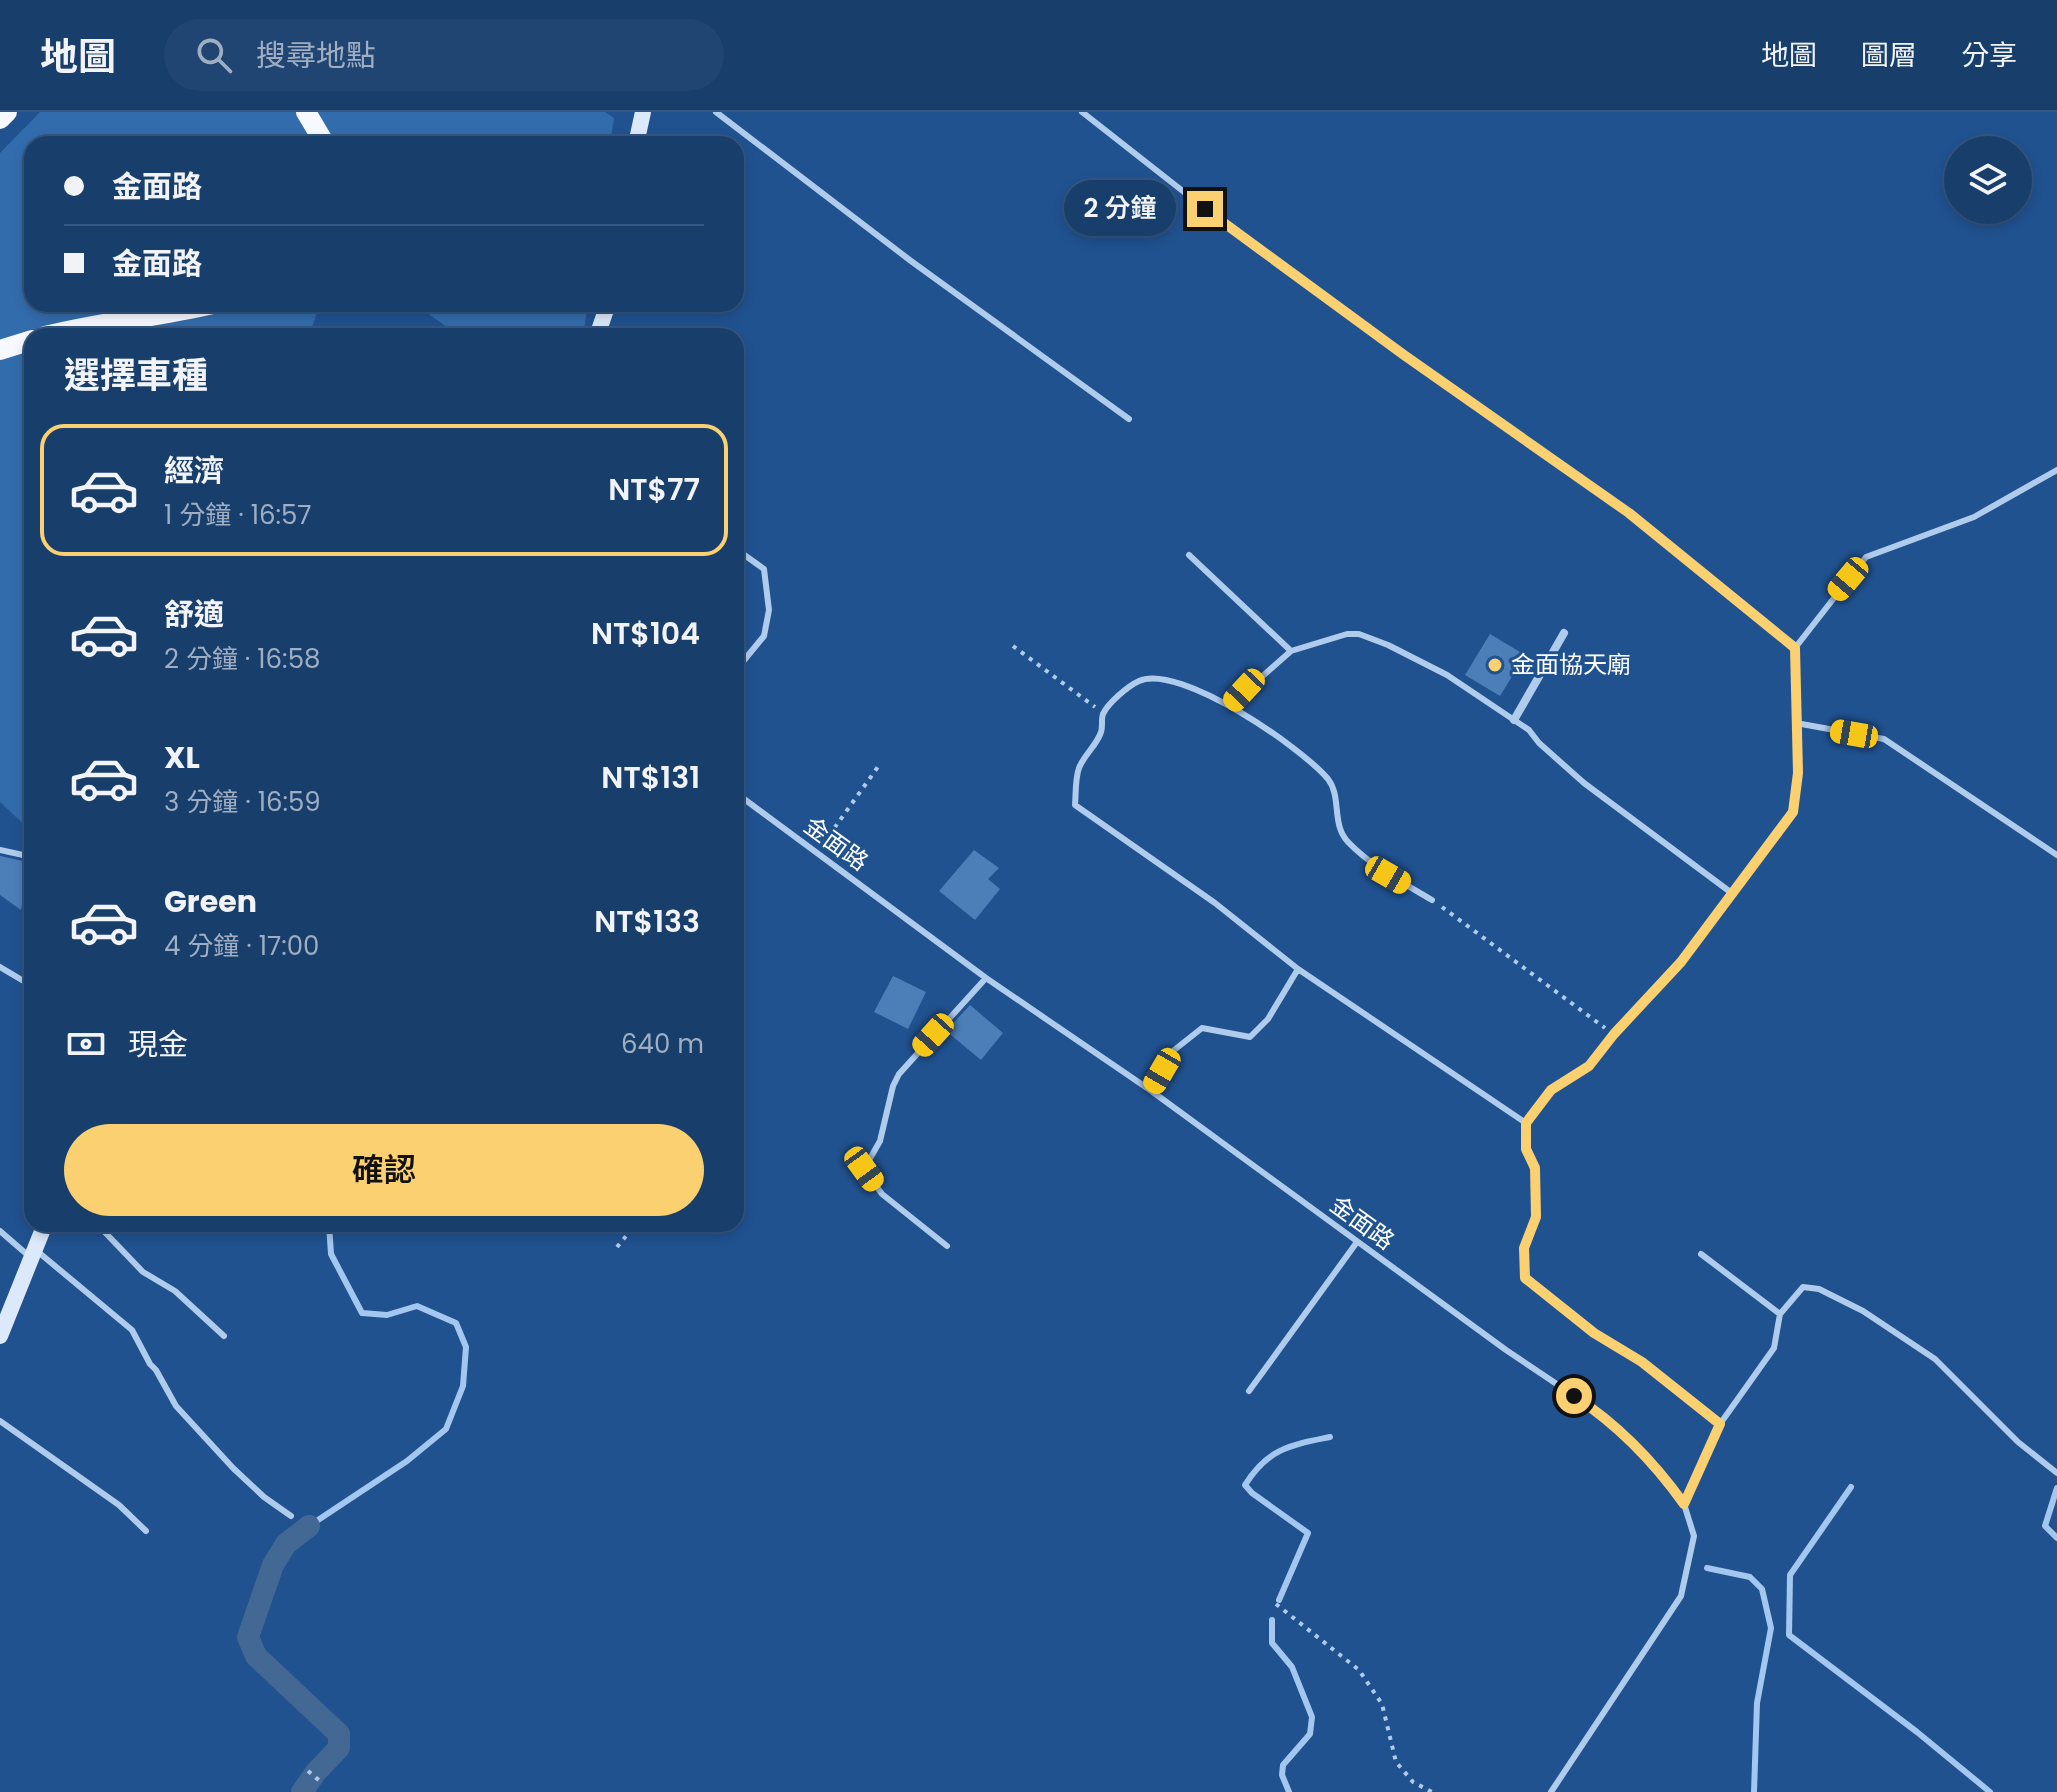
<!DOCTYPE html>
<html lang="zh-TW">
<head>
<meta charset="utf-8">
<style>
	:root { --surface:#183e6c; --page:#214572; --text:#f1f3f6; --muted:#9faec2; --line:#36577f; --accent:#fad070 }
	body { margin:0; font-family:Poppins,"Noto Sans TC",sans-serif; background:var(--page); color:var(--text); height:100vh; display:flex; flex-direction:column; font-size:30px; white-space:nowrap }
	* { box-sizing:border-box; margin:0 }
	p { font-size:26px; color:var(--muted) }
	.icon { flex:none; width:44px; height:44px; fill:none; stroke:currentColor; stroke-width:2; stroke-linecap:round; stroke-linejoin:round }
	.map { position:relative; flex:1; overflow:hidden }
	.panel { position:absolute; left:24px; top:216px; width:720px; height:904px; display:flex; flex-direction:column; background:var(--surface); border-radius:24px; box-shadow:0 4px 12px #0003,0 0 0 2px var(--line) }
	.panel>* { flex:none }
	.banner { position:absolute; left:24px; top:24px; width:720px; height:176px; border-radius:24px; box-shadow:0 4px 12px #0003,0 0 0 2px var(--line); display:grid; align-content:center; height:176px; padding:0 40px; background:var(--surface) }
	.buttons { position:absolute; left:1944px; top:24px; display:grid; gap:16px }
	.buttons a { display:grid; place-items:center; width:88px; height:88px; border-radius:50%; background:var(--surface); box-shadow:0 4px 12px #0003,0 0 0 2px var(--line); font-size:40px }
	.end { position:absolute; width:36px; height:36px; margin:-18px; border:10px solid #fad070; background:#111; box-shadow:0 0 0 4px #111 }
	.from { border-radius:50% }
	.bubble { position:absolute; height:56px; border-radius:28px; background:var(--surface); box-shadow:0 4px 12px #0003,0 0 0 2px var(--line); font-size:26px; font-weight:600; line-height:56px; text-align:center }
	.car { position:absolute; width:24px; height:48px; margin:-24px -12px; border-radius:10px; box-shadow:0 0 6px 2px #0007; background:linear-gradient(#f5c518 24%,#345 0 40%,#f5c518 0 76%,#345 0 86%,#f5c518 0) }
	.banner b { display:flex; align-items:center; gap:28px; height:76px; font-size:30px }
	.banner b+b { border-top:2px solid var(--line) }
	.banner i { width:20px; height:20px; background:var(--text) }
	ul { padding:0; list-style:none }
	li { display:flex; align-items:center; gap:24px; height:132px; margin:0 16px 12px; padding:0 24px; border:4px solid transparent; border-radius:24px }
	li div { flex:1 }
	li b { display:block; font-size:30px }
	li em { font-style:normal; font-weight:600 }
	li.selected { border-color:var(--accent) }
	li>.icon { width:72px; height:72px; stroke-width:1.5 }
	h2 { padding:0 40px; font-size:36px; line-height:96px }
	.pay { display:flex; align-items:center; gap:20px; height:88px; padding:0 40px; font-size:30px }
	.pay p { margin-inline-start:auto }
	.button { display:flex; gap:16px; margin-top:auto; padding:16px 40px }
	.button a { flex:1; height:92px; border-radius:48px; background:var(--accent); color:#111; font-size:32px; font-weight:600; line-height:92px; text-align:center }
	header { display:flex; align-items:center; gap:48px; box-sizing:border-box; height:112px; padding:0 40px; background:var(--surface); border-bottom:2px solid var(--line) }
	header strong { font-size:38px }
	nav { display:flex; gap:44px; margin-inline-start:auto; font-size:28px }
	.search { width:560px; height:72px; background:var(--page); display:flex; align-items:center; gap:20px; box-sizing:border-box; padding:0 28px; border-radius:44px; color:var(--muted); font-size:30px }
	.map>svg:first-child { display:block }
	.green { fill:#336cad }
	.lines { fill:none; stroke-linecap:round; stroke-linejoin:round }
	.stream { stroke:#a3c7ee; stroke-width:6 }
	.canal { stroke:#446894; stroke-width:22 }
	.building { fill:#4c7eb8 }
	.path { stroke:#b0cced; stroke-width:4; stroke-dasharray:4 6; stroke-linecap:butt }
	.lane { stroke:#b0cced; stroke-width:6 }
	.street { stroke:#b0cced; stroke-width:8 }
	.secondary { stroke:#dce9fa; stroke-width:16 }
	.primary { stroke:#f6f9ff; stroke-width:20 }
	.route { stroke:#fad070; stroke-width:10 }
	.poi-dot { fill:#fad070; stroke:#205290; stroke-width:3 }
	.labels { text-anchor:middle; stroke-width:6; stroke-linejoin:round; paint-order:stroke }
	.poi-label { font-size:24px; fill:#fff; stroke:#205290; text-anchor:start }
	.street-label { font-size:24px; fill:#fff; stroke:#205290 }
</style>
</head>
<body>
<header>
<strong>地圖</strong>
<div class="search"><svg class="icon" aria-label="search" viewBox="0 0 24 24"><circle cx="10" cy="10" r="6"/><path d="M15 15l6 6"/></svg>搜尋地點</div>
<nav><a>地圖</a><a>圖層</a><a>分享</a></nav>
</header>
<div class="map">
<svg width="2057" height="1680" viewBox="0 0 2057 1680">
	<rect width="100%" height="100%" fill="#205290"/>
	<path class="green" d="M40 0H605L614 6 610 32H32V192H320L309 224H32V720L0 690V41Z
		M414 192H588L583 224H460Z"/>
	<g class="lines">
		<path class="stream" d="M1851 1375 1790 1463 1789 1523 1917 1620 1990 1680
			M2057 1376 2045 1414 2057 1426
			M309 1414 407 1349 446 1317 463 1274 466 1235 456 1211 417 1194 387 1203 362 1201 331 1142 329 1112
			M1707 1456 1750 1465 1762 1477 1771 1516 1757 1591 1754 1680
			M1279 1488 1308 1421 1252 1381 1245 1373C1268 1336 1291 1333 1330 1325
			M1272 1508V1531L1292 1555 1312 1605 1310 1622 1283 1653 1282 1663 1289 1680"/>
		<path class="canal" d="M302 1680 316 1660 339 1636V1622L256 1544 248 1525 273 1453 286 1432 309 1414"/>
	</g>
	<path class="building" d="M1490 522 1525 543 1500 584 1465 563Z
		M974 738 999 756 988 767 1000 777 975 808 939 779Z
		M0 744 32 751V771L23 787 21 798 0 783Z
		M893 864 926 880 908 917 874 900Z
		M970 893 1003 921 981 948 946 919Z"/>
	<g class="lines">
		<path class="path" d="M1013 534 1095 595
			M823 732 880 652
			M1442 795 1605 916
			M617 1135 636 1112
			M1276 1492 1359 1558 1382 1592 1396 1650 1413 1670 1432 1680
			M308 1659 321 1670"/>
		<path class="lane" d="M716 0 911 149 1129 307
			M1082 0 1254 135 1629 401 1795 536
			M736 437 764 457 769 498 764 524 736 558
			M1189 443 1291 539
			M1230 593 1291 539 1347 522H1359L1388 533 1447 563 1529 618 1539 631 1584 671 1733 782
			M1796 611 1884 627 2057 743
			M736 681 986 866 1150 978 1506 1238 1597 1299 1660 1359 1684 1392 1694 1424 1681 1484 1551 1680
			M0 738 32 745
			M1432 788C1403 771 1371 754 1348 730 1331 712 1342 685 1328 667 1302 636 1180 551 1139 569 1128 574 1108 591 1103 602 1101 607 1103 614 1101 620 1097 633 1084 643 1079 656 1075 667 1076 682 1075 693L1215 791 1298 857 1526 1011
			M0 855 32 874
			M1150 978 1173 939 1202 916 1250 925 1268 907 1298 857
			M97 1112 143 1160 175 1179 224 1224
			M0 1119 30 1145
			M947 1134 882 1082 864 1057 880 1029 893 974 899 962 986 866
			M37 1139 132 1218 150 1252 156 1258 176 1294 233 1356 264 1385 291 1404
			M1701 1142 1780 1202
			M1249 1279 1357 1130
			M0 1309 119 1393 146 1419
			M1720 1312 1774 1236 1780 1202 1803 1175 1819 1177 1863 1199 1935 1247 2018 1330 2057 1361
			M1684 1392 1720 1312 1642 1250 1594 1221 1525 1166 1524 1136 1536 1105 1535 1056 1526 1037V1011L1551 978 1589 954 1614 922 1681 850 1793 700 1798 661 1795 536 1866 445 1974 405 2057 358"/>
		<path class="street" d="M1514 608 1564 521"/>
		<path class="secondary" d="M636 32 643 0
			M597 224 608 192
			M0 1224 45 1112"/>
		<path class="primary" d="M306 0 325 32
			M0 7 7 0
			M45 224C101 210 157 205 213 192
			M0 238 32 228"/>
	</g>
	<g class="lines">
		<path class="route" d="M1205 97 1404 243 1629 401 1795 536 1798 661 1793 700 1681 850 1614 922 1589 954 1551 978 1526 1011V1037L1535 1056 1536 1105 1524 1136 1525 1166 1594 1221 1642 1250 1720 1312 1684 1392C1654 1350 1617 1312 1574 1284"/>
	</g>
	<circle class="poi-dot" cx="1495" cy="553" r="8"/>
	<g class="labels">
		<g class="poi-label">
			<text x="1511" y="561">金面協天廟</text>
		</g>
		<g class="street-label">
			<text transform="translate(836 732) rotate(36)" y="8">金面路</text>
			<text transform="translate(1362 1111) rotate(36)" y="8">金面路</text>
		</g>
	</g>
</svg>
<div class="buttons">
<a><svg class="icon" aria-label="layers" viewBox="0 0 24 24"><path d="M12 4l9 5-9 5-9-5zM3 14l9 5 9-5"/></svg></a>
</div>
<i class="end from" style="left:1574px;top:1284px"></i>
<i class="end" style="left:1205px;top:97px"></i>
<div class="bubble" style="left:1064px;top:68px;width:112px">2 分鐘</div>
<i class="car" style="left:1848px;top:467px;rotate:220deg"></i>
<i class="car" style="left:1244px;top:578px;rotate:223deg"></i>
<i class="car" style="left:1854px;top:622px;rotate:280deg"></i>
<i class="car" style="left:1388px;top:763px;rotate:120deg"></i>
<i class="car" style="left:933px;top:923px;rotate:222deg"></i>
<i class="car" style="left:1162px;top:959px;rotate:210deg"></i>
<i class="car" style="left:864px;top:1057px;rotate:144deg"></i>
<div class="banner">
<b><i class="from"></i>金面路</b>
<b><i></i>金面路</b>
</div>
<section class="panel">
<h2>選擇車種</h2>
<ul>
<li class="selected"><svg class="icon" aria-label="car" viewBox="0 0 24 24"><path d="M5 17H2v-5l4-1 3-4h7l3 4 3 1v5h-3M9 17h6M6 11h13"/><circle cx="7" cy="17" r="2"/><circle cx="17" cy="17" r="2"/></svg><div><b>經濟</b><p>1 分鐘 · 16:57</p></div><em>NT$77</em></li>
<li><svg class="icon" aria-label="car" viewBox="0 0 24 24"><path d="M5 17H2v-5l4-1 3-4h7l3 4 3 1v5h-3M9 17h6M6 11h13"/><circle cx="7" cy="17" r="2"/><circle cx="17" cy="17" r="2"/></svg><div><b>舒適</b><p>2 分鐘 · 16:58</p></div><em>NT$104</em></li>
<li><svg class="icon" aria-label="car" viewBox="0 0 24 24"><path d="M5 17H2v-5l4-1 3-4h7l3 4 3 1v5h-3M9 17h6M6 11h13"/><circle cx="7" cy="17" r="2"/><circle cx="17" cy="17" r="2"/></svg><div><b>XL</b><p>3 分鐘 · 16:59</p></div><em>NT$131</em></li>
<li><svg class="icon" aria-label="car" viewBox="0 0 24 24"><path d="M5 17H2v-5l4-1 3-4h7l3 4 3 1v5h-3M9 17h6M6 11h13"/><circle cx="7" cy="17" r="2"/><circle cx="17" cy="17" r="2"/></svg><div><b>Green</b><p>4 分鐘 · 17:00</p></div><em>NT$133</em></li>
</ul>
<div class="pay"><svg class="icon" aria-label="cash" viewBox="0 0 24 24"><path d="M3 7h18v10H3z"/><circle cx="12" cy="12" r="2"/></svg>現金<p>640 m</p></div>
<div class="button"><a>確認</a></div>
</section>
</div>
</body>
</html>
